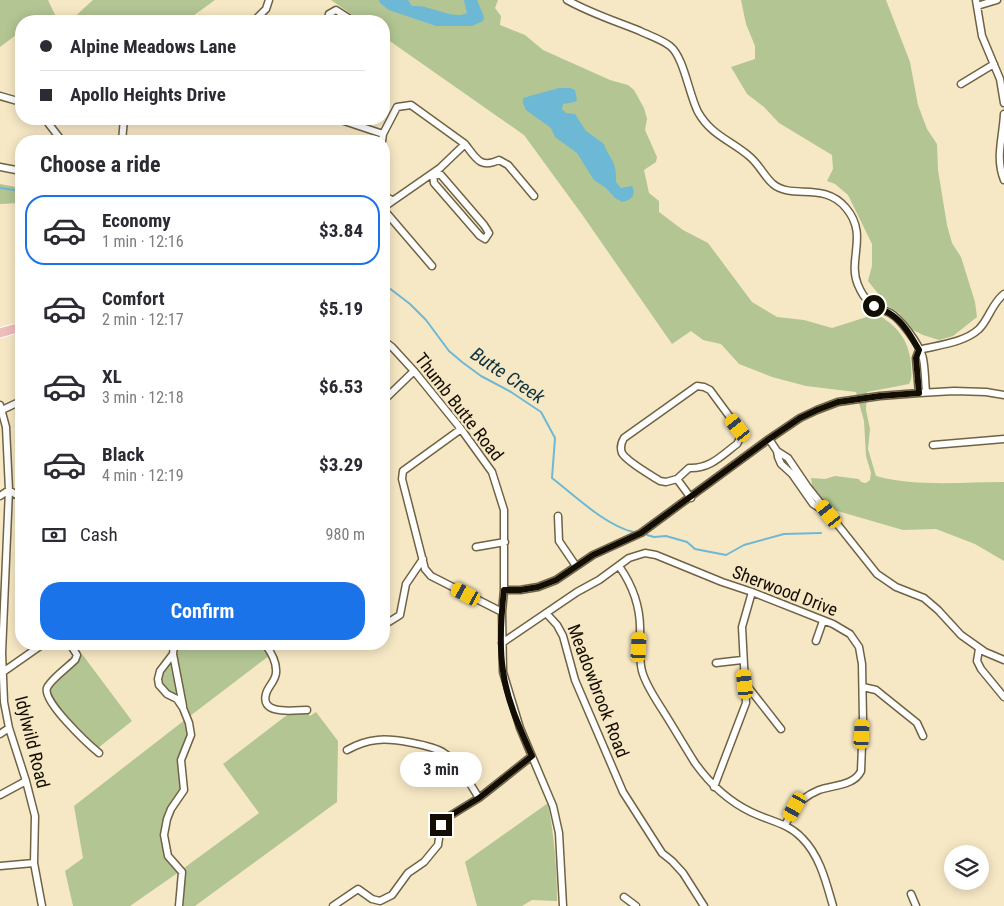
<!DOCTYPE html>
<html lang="en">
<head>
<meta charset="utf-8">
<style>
	:root { --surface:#fff; --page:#f7f7f7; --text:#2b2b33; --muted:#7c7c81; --line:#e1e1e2; --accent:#1a73e8 }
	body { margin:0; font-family:"Roboto Condensed",sans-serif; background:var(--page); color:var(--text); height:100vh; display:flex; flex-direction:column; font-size:19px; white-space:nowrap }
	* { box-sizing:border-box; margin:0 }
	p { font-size:16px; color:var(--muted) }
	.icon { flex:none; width:28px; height:28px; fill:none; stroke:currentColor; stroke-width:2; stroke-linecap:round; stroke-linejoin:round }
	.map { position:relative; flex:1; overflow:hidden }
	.drawer { position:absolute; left:15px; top:135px; width:375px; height:515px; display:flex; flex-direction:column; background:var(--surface); border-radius:20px; box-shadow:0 2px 12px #0003 }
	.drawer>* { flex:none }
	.top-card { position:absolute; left:15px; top:15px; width:375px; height:110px; border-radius:20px; box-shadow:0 2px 12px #0003; display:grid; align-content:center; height:110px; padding:0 25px; background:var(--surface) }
	.controls { position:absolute; left:944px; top:845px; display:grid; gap:10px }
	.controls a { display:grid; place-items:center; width:45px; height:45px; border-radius:50%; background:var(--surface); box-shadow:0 2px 12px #0003; font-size:25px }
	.end { position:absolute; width:22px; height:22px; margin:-11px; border:6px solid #130e03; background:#fff; box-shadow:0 0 0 2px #fff }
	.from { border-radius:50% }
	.bubble { position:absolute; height:35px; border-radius:18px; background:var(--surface); box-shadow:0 2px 12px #0003; font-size:16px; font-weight:700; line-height:35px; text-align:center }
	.car { position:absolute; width:15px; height:30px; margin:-15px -8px; border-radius:6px; box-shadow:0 0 4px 1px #0007; background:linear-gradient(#f5c518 24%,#345 0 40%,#f5c518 0 76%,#345 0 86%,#f5c518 0) }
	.top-card b { display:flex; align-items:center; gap:18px; height:48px; font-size:19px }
	.top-card b+b { border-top:1px solid var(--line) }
	.top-card i { width:12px; height:12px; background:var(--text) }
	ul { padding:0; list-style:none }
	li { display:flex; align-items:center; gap:15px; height:70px; margin:0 10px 8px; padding:0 15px; border:2px solid transparent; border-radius:20px }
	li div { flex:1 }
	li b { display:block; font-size:19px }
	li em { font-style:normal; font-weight:700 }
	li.on { border-color:var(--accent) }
	li>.icon { width:45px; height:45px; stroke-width:1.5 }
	h2 { padding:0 25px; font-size:22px; line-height:60px }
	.pay { display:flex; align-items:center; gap:12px; height:55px; padding:0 25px; font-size:19px }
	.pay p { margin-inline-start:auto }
	.button { display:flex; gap:10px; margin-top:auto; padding:10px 25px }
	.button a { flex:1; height:58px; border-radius:20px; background:var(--accent); color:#fff; font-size:20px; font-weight:700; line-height:58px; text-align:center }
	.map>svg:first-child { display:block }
	.green { fill:#b2c593 }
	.water { fill:#6db8d5 }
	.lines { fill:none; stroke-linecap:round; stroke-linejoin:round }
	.stream { stroke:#6db8d5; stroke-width:2 }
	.minor-casing { stroke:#706344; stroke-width:9 }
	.major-casing { stroke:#fff; stroke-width:11 }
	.minor { stroke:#fff; stroke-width:6 }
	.major { stroke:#efbdbb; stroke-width:9 }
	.route { stroke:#130e03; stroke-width:6 }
	.labels { text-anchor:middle; stroke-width:4.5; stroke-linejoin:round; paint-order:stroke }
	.street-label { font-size:18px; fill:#130e03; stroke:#f7e8c5 }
	.water-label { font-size:19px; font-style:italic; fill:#0e323e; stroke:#f7e8c5 }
</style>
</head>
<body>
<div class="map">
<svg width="1004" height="906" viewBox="0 0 1004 906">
	<rect width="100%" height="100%" fill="#f7e8c5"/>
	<path class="green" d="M0 0H48L58 21H21V34L20 32 0 47Z
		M93 0H215L186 21H70Z
		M331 0H498L495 8 501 16 500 25 525 35 543 50 610 80 628 85 634 90 644 108 647 119 645 130 657 157 656 162 644 170 649 193 659 201V212L683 230 708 243 752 302 777 317 804 320 832 328 876 314C897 325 909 340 911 364 911 371 913 377 909 384L867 392 866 410 870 429 868 449 876 476C915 487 963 482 1004 482V561L975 544 936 529 903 530 827 508 813 492 811 478 825 479 835 476 859 479 861 482 866 483 870 480 871 473 866 456 864 421 856 392 806 386 772 377 739 364 721 344 703 340 691 331 672 344 581 213 524 135 384 37V21H361Z
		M741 0H886L910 62 918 105 927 129 937 144 938 170 947 225 952 243 961 257 975 302 977 317 953 336 939 340 923 335 913 330 899 313 885 305 880 296 868 281 872 266V244L848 195 835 184 827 181 833 169 832 155 779 123 764 107 747 94 731 67 755 59V46L746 24Z
		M0 184 21 188V203L0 204Z
		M176 644H262L270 655 190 716 175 659Z
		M82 654 132 721 98 748 65 718 59 707 49 695 48 691 78 661Z
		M170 663 179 696C167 692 162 687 161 674Z
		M307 712 310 716 316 712 338 741 337 802 195 906H183L185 883 184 868 259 813 223 764 287 715Z
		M186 719 188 735 178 761 181 788 165 811 161 835 179 872 130 906H73L65 871 83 858 74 806Z
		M548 803C554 836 557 867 557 901L532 900 522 906H477L465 862Z"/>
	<path class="water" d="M379 0H408L412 6C417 6 423 6 428 8 440 10 455 19 467 13L464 0H477L484 17 483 21 472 26H436L389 10 380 3Z
		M559 88H570L575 90 577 100 575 102 563 104 562 109 566 113 575 114 586 131 604 144C606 151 609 154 612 160 616 167 616 174 616 182L621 188 632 186C637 195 630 201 622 202L615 198 606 188 594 180 577 153 555 137 551 128 526 110 523 103V98Z"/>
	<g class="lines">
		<path class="stream" d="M0 188 21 191
			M384 284 410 304 426 320 449 351 462 362 481 376 511 392 541 412 555 438 552 478C575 496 605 525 633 532
			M647 535 654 537 666 536 687 542 695 549 726 555 744 545 784 534 821 533"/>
		<g class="minor-casing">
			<path id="minor" d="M567 0C590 13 615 21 640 31 650 36 661 39 670 46 684 57 689 95 698 112 711 135 730 140 749 156 759 164 764 176 773 184 792 200 824 181 846 208 869 235 847 260 858 285 866 304 873 305 890 313 901 319 918 343 922 355 925 362 925 383 926 392
				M976 0 982 36 1000 79 1004 103
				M977 6 997 0
				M254 21 266 9 269 0
				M327 21 329 14 336 10 353 21
				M384 42 385 43 384 46
				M961 84 994 64
				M0 96 21 102
				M1004 114C1003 137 995 158 1004 180
				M45 119 62 141
				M338 119 383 134
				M122 141 124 119
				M382 141 383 134 397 107 411 105 465 144 440 168 384 207
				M465 144C476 158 480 169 499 160L508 165 534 196
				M0 167 21 171
				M433 173 441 175 484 225 489 233 485 239 480 236 434 183Z
				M384 196 392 200
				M384 210 432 266
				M384 341 392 347 414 371 461 429 492 472 504 510V590L502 612 503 672 520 728 553 806 559 833 563 906
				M919 350C938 345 964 343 979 329 989 319 992 303 1004 294
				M919 393 916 358 919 350
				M384 400 414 371
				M0 405 6 427 9 490 2 653 4 702 9 728 26 781 35 816 34 863 42 906
				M2 410 21 401
				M461 429 403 471 402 479 425 569 431 576 502 612
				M769 439 777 451 788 458 807 486 877 574 896 587 924 598 938 610 961 635 985 652 1004 660
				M933 445 1004 439
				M777 451 778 457 781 464 792 474 813 504 826 512
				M677 479 666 482 660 481C651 475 627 462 622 453 620 448 621 443 624 438L697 386 704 387 710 390 738 428C741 434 741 438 737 444 721 456 710 469 689 468L677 479 691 498
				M0 496 9 490 21 498
				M558 516 559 541 576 566
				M476 547 505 542
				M619 566C633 586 641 608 640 633 640 646 639 659 642 671 646 686 657 701 665 714 675 730 685 747 695 763 710 784 728 801 751 812 769 821 788 823 802 838 820 856 826 882 833 906
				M504 590H520L538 587 556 580 593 555 641 533 769 439 800 418 817 410 838 402 880 396 919 393 954 391 986 392 1004 395
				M546 613 557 625 563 636 575 680 623 792 662 853 672 861 683 873 704 906
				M384 625 400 615 406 584 423 559
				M816 641 823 621
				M502 643 577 592 599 580 629 558 645 553 656 555 722 582 752 592 833 624 850 634 859 647 862 664 863 720 861 771C854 786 833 785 819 790 814 792 807 796 802 800 794 807 790 816 785 825
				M70 644 77 655 75 660C68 667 50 680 47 688 42 701 88 744 99 753
				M174 644 173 654 160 671 158 679 159 685 167 694 177 699 183 708 189 723 191 735 181 760 184 790 171 809 167 819 164 835 168 856 182 872 179 906
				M265 644C271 652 277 663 276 673 275 682 268 686 266 694 260 716 295 710 307 710
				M979 649 977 661 981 669 1004 697
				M173 654 183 706
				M716 663 742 660
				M3 672 43 644
				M745 683 781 729
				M863 687 876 690 917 723 923 736
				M0 734 9 728
				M347 750C356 745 366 741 377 740 392 738 432 745 444 753 460 763 469 783 479 798
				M714 787 746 703 742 627 752 592
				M0 795 26 781
				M0 866 34 863
				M911 894 916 906
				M624 897 636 906
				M333 906 358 889 372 899 380 901 392 895 408 873 424 862 438 845 441 825 448 817 479 798 532 756"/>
		</g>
		<g class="major-casing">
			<path id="major" d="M0 333 21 327"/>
		</g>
		<use href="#minor" class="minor"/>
		<use href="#major" class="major"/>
	</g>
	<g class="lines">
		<path class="route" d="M441 825 448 817 479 798 532 756C520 729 507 701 503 671 499 645 501 616 504 590H520L538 587 556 580 593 555 641 533 769 439 800 418 817 410 838 402 880 396 919 393 916 358 919 350C912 338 904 323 892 315 887 311 880 309 874 306"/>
	</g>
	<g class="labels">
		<g class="street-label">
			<text transform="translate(459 407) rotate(52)" y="6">Thumb Butte Road</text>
			<text transform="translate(785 591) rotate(21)" y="6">Sherwood Drive</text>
			<text transform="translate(598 691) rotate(69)" y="6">Meadowbrook Road</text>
			<text transform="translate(32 742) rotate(76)" y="6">Idylwild Road</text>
		</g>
		<g class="water-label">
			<text transform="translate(508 375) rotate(34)" y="7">Butte Creek</text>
		</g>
	</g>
</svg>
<div class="controls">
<a><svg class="icon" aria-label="layers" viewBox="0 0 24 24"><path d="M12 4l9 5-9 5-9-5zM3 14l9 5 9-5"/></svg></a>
</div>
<i class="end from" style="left:874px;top:306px"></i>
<i class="end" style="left:441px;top:825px"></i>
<div class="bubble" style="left:400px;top:752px;width:82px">3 min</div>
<i class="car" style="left:738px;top:428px;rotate:322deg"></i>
<i class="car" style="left:829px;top:514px;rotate:322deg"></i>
<i class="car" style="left:466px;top:594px;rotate:298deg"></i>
<i class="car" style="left:639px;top:647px;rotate:3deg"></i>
<i class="car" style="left:745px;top:684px;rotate:354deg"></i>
<i class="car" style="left:862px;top:734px;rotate:3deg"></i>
<i class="car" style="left:795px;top:807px;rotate:209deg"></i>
<div class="top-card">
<b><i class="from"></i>Alpine Meadows Lane</b>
<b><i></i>Apollo Heights Drive</b>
</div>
<section class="drawer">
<h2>Choose a ride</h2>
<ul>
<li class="on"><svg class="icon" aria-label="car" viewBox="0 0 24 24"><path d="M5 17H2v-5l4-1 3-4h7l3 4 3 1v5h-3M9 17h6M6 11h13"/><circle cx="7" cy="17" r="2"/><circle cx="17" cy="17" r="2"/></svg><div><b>Economy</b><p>1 min · 12:16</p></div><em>$3.84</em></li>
<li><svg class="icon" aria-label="car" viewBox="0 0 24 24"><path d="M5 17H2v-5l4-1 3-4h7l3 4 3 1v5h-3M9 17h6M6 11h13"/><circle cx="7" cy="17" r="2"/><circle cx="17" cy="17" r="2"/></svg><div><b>Comfort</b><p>2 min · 12:17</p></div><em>$5.19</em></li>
<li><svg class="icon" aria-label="car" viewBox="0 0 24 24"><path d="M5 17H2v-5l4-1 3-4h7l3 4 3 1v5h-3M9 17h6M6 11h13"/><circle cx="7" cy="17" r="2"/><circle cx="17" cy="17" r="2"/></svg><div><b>XL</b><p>3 min · 12:18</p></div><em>$6.53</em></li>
<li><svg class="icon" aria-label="car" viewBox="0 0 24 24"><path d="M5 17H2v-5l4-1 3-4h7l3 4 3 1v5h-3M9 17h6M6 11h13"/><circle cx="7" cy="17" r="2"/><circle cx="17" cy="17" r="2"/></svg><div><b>Black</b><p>4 min · 12:19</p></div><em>$3.29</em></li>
</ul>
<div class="pay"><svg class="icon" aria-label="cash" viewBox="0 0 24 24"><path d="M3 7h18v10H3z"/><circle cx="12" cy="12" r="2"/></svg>Cash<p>980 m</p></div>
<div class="button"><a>Confirm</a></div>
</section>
</div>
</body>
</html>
